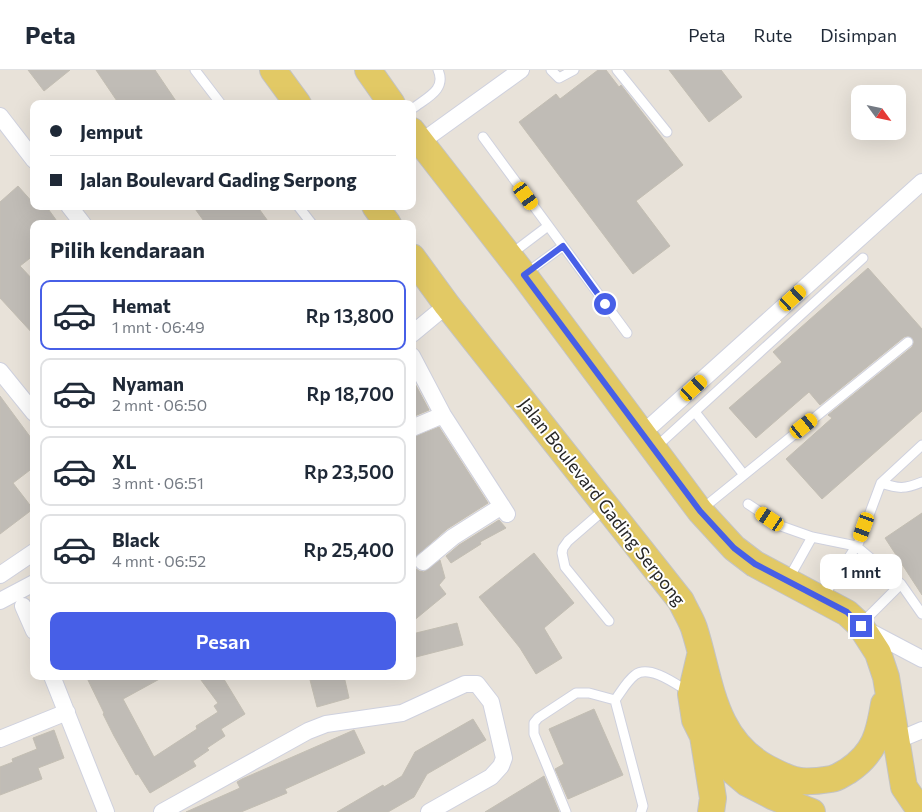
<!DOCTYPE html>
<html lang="id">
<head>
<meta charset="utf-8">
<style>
	:root { --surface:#fff; --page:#f2f2f3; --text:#1f2937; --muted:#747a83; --line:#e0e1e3; --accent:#475fe7 }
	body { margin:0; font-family:Commissioner,sans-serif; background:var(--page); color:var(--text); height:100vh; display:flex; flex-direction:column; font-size:19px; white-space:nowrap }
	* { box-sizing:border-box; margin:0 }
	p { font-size:16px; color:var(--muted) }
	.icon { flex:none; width:28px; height:28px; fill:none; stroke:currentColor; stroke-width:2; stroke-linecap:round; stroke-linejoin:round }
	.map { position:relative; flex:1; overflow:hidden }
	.side { position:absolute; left:30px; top:150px; width:386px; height:460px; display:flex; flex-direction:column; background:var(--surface); border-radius:10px; box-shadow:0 5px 20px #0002 }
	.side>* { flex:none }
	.guide { position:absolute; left:30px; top:30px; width:386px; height:110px; border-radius:10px; box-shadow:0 5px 20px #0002; display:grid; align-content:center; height:110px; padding:0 20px; background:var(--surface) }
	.needle { width:32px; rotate:123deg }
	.buttons { position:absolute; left:851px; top:15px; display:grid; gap:10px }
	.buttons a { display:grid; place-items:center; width:55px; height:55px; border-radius:10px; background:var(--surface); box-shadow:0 5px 20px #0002; font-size:25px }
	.end { position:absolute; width:22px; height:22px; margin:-11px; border:6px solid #475fe7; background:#fff; box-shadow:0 0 0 2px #fff }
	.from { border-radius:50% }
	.bubble { position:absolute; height:35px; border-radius:10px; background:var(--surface); box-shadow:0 5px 20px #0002; font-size:16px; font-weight:600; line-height:35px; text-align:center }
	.car { position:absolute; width:15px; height:30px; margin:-15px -8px; border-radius:6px; box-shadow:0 0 4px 1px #0007; background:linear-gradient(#f5c518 24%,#345 0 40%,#f5c518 0 76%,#345 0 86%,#f5c518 0) }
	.guide b { display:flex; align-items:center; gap:18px; height:48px; font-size:19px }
	.guide b+b { border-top:1px solid var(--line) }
	.guide i { width:12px; height:12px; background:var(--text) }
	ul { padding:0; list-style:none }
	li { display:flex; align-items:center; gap:15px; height:70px; margin:0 10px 8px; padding:0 10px; border:2px solid var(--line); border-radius:10px }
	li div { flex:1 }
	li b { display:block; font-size:19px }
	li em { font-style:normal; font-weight:600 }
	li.on { border-color:var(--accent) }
	li>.icon { width:45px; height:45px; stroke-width:1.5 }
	h2 { padding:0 20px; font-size:22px; line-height:60px }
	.button { display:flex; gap:10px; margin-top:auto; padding:10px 20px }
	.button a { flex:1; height:58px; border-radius:10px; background:var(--accent); color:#fff; font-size:20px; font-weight:600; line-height:58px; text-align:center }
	header { display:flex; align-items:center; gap:30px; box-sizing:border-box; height:70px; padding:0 25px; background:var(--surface); border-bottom:1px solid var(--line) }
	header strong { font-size:24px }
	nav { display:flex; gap:28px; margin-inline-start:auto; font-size:18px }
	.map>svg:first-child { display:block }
	.building { fill:#c0bcb6; stroke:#c3beb3 }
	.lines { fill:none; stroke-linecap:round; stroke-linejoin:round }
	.service-casing { stroke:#cfd1de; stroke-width:11 }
	.minor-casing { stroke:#cfd1de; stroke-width:18 }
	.primary-casing { stroke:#c3c3c3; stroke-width:28 }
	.service { stroke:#fff; stroke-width:9 }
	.minor { stroke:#fff; stroke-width:16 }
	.primary { stroke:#e2c965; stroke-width:26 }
	.route { stroke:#475fe7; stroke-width:6 }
	.labels { text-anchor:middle; stroke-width:4; stroke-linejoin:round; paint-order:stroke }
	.street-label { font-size:18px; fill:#272727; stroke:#fff }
</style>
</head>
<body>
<header>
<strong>Peta</strong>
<nav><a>Peta</a><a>Rute</a><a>Disimpan</a></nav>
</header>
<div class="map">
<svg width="922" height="742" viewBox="0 0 922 742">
	<rect width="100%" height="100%" fill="#e8e2d9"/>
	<path class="building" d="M28 0H70L44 21Z
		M96 0H155L178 34H119Z
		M598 0H606L619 17 621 15 683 95 636 131 670 176 633 204 519 52 556 24 560 29Z
		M669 0H721L742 27 709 52Z
		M18 116 34 134V136H46L59 154H34V185L20 196 34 211V265L0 228V132Z
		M193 136H257L270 154H206Z
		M868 198 922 259V341L822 429 786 389 832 348 828 345 912 277 914 272 912 268 908 266 904 267 820 335 809 322 756 368 729 338 782 292 773 282Z
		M412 308 429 340 412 347Z
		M0 326 34 372V397L13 413 33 439 0 464Z
		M439 357 488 433 447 459 414 488 413 493 415 498 419 501 424 502 440 490 445 508 439 515 446 524 412 552V368Z
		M922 443V525L885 468Z
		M499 450 506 458 480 472 481 474 451 493 446 486 459 475Z
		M534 483 574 533 544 558 562 588 536 604 520 578 479 527Z
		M457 553 463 575 412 588V564Z
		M86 606H165L123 629 154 687 197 659 196 656 218 642 214 636 218 633 198 606H222L245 644 221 659 225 666 207 678 209 680 193 691 196 696 150 723 138 704 136 705 114 666 103 644 104 643Z
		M309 606H344L349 628 317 637Z
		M594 639 623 705 568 729 555 699 564 694 549 659Z
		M473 649 486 670 427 704 414 727 388 742H337L383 715 384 717 402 706 415 682Z
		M54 660 64 688 38 698 42 709 0 725V697L13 692 12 689 37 679 33 668Z
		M354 660 365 683 285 719 287 723 241 742H186L240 718 237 712 242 709Z
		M544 706 559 742H485Z"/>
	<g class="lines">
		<g class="service-casing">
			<path id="service" d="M195 0 221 34
				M551 0 559 8 574 0
				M617 0 667 62
				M412 39C426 28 447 20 438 0
				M483 67 627 263
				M298 136 312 154
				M511 184 548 156
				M525 204 563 176
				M695 342 744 405
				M655 378 863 188
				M881 413C899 419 905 419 922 412
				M748 434 781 456 812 467 856 476 901 514 922 544
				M606 438 568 471 563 478 562 483 565 497 609 551
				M702 439 908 272
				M789 508 812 467
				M823 527 859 472 881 413 922 375
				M862 553 901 514
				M566 742 534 664V653L538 648 576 623H589L615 630
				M641 742 643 736 615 630C621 622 627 611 635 605 649 594 676 614 689 622"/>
		</g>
		<g class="minor-casing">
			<path id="minor" d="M0 46 34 90
				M421 72 521 0
				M69 136 83 154
				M412 264 447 235
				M412 286 443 345 507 444
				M0 301 34 343
				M412 358 443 345
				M642 364 922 112
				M423 492 453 467 502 436
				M0 505 34 482
				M0 531 34 513
				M23 536 34 561
				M867 560 922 589
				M52 606 106 742
				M0 669 67 642
				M896 671 922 660
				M162 742 308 661 326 654 402 643 465 614H477L491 632 504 688 501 696 491 707 429 742"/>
		</g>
		<g class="primary-casing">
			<path id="primary" d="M273 0 298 34
				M368 0 392 34
				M412 61 524 205 700 441 734 478 755 494 847 543 860 555 878 583 886 607 904 717 921 742
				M375 136 388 154
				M412 187 447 235 681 531C685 540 691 549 694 558 711 611 712 668 767 698 794 712 800 714 831 709 838 708 842 704 848 701 875 683 879 664 884 634
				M700 586 691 624 695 650 703 666 734 702 747 713 774 727 812 742
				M703 666 713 728 711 742"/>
		</g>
		<use href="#service" class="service"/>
		<use href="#minor" class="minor"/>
		<use href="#primary" class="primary"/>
	</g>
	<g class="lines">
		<path class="route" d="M605 234 563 176 524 205 700 441 734 478 755 494 847 542 861 556"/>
	</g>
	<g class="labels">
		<g class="street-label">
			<text transform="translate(602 432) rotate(52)" y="6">Jalan Boulevard Gading Serpong</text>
		</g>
	</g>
</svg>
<div class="buttons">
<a><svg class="needle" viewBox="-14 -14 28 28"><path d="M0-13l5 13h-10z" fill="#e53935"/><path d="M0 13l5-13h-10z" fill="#747a83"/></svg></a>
</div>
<i class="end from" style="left:605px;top:234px"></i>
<i class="end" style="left:861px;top:556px"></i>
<div class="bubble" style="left:820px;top:484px;width:82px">1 mnt</div>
<i class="car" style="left:526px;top:126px;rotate:144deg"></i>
<i class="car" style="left:793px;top:228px;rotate:48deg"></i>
<i class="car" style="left:694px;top:318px;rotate:48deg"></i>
<i class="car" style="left:804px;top:356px;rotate:51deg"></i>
<i class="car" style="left:770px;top:449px;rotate:304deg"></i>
<i class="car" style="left:864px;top:457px;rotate:200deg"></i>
<div class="guide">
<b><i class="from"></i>Jemput</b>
<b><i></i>Jalan Boulevard Gading Serpong</b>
</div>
<section class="side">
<h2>Pilih kendaraan</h2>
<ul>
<li class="on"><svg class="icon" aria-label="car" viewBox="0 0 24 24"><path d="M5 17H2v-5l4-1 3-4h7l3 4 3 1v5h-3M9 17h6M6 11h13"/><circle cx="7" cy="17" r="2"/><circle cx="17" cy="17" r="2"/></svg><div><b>Hemat</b><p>1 mnt · 06:49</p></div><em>Rp 13,800</em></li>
<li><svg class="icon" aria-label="car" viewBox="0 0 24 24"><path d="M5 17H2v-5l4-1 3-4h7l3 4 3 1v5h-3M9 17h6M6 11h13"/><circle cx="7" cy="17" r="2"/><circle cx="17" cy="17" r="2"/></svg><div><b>Nyaman</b><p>2 mnt · 06:50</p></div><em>Rp 18,700</em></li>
<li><svg class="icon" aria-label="car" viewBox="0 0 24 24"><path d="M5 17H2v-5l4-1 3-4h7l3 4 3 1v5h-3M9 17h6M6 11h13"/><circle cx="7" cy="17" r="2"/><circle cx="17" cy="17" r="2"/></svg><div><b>XL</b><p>3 mnt · 06:51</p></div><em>Rp 23,500</em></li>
<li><svg class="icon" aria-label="car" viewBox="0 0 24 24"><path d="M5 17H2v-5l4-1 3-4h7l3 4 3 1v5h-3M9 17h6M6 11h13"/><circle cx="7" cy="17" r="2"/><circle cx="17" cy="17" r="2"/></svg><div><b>Black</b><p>4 mnt · 06:52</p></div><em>Rp 25,400</em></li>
</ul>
<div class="button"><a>Pesan</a></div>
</section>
</div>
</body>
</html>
